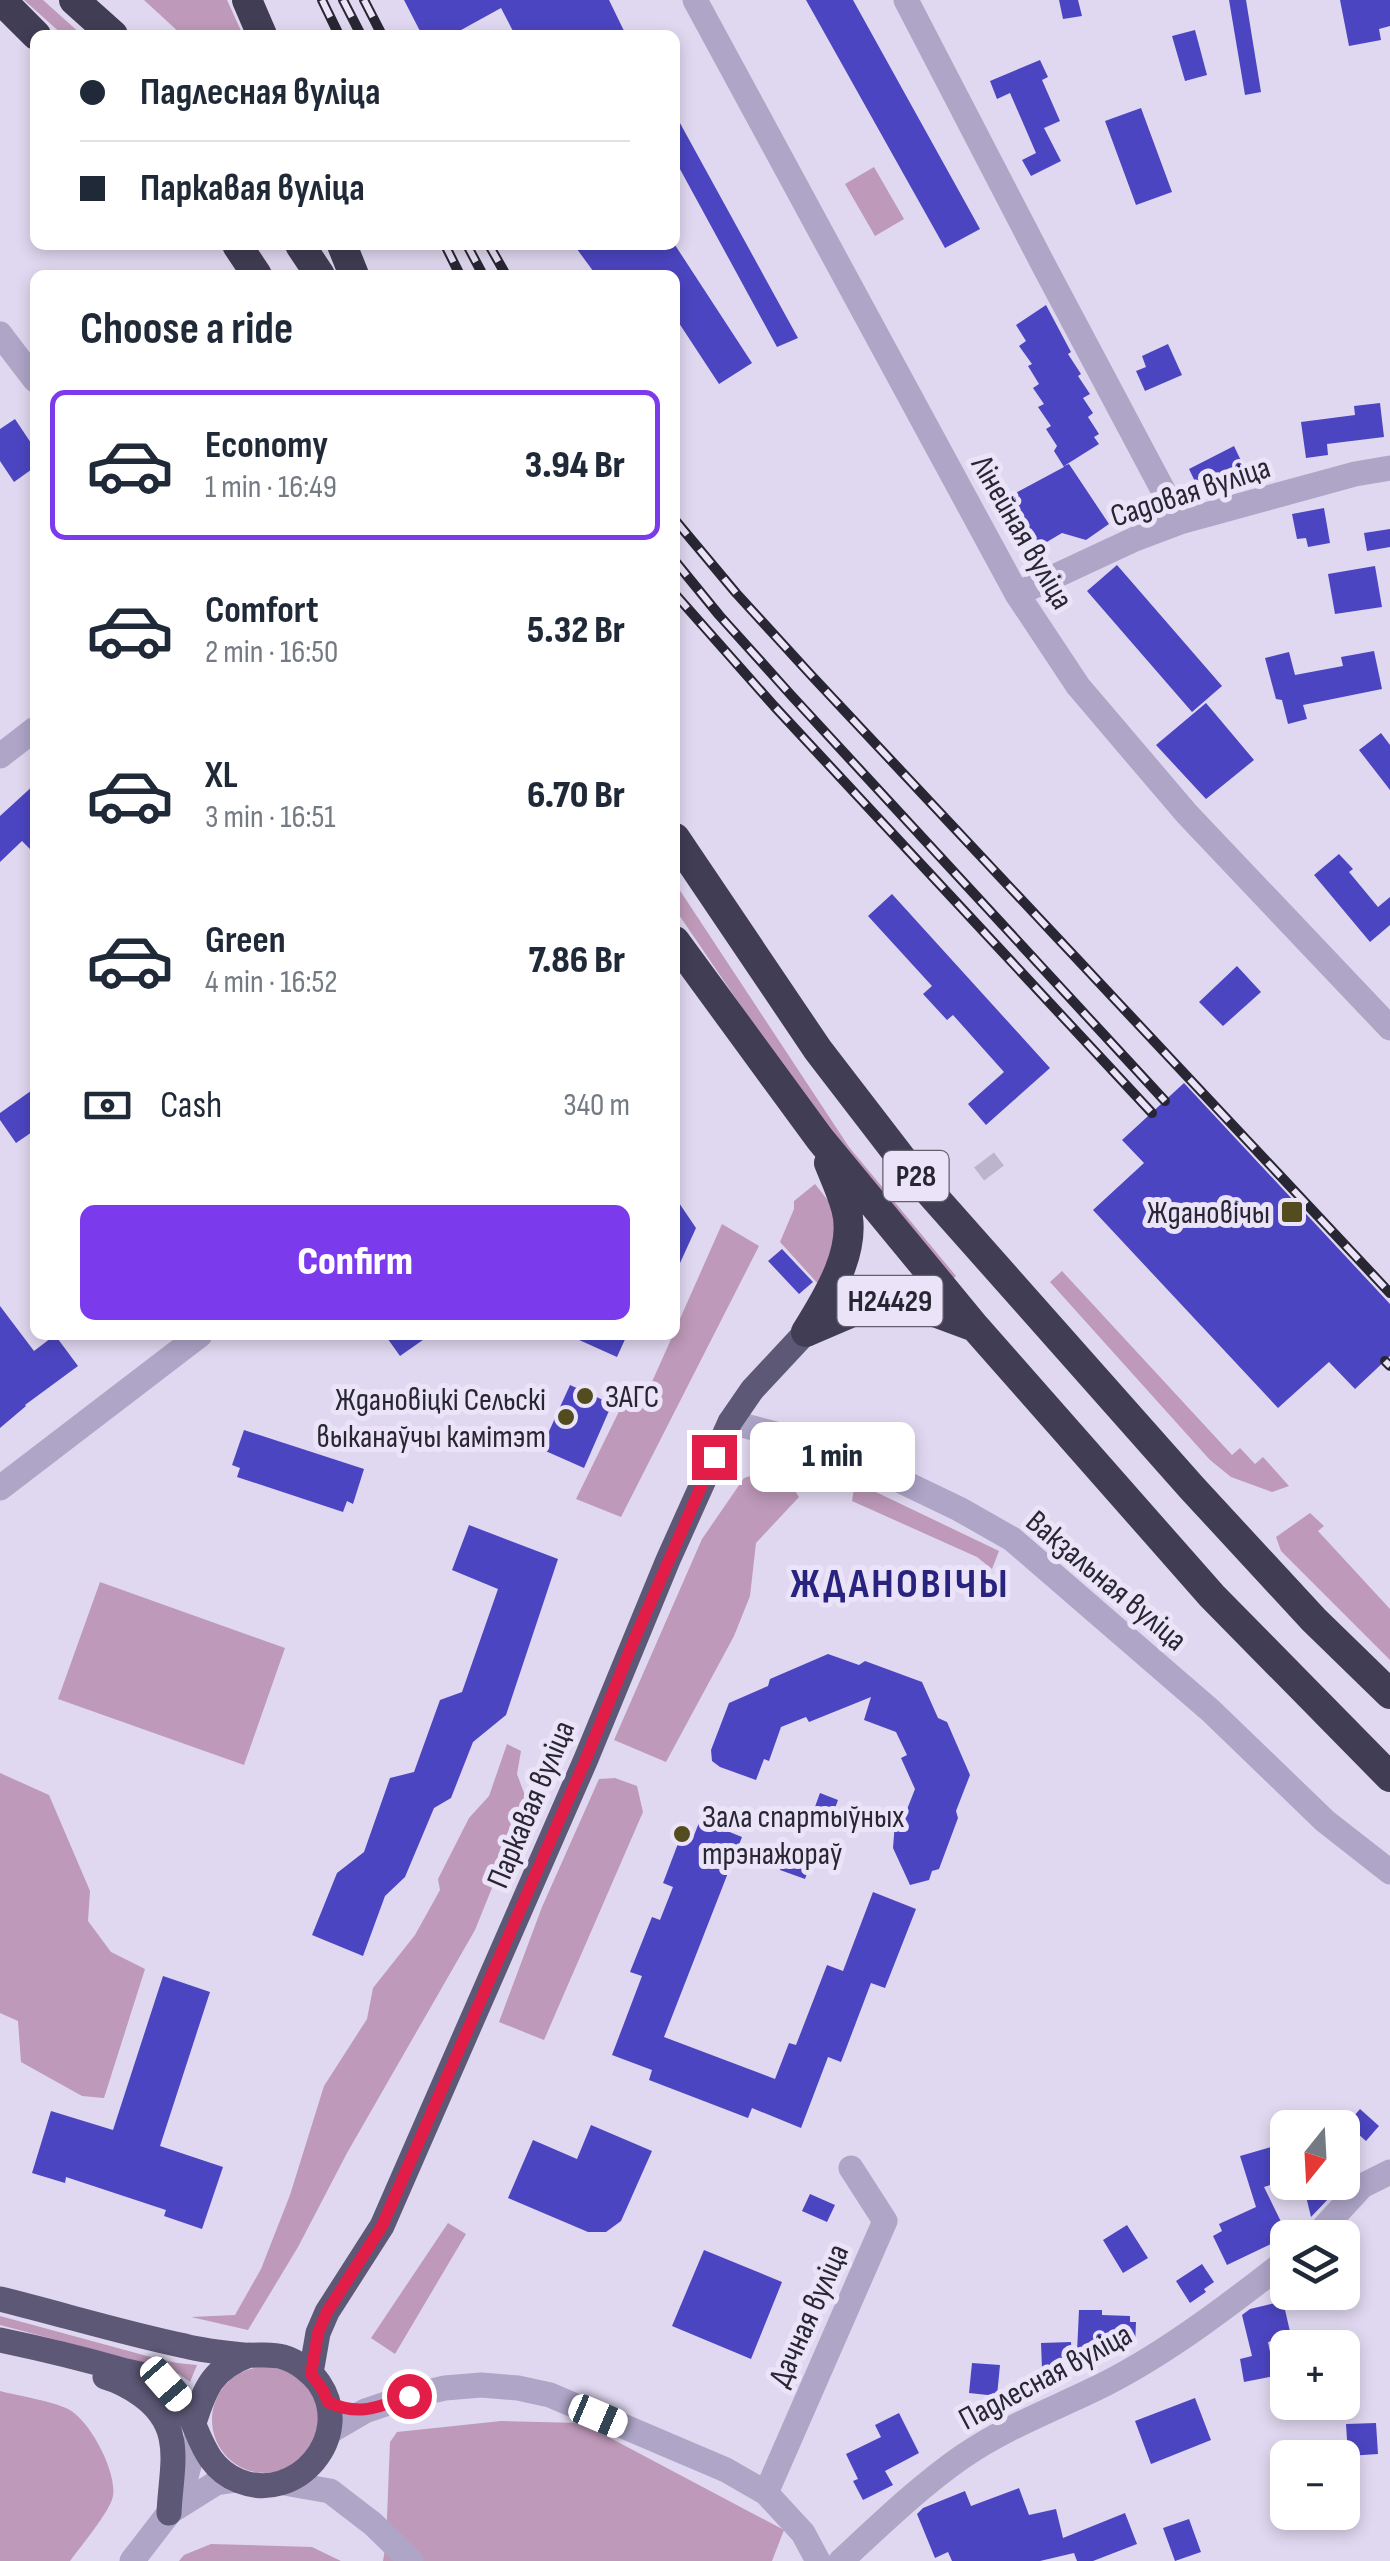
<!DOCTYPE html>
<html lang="en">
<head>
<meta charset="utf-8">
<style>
	:root { --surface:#fff; --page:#f6f6f7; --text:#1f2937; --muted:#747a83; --line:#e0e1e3; --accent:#7c3aed }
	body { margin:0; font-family:"Sofia Sans Condensed",sans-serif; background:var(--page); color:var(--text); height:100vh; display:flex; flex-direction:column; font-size:38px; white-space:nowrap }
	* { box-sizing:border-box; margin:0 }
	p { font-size:32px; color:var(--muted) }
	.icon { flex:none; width:55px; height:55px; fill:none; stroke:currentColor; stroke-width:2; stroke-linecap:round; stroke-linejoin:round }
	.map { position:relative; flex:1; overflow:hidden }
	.side { position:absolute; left:30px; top:270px; width:650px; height:1070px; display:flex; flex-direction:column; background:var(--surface); border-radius:15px; box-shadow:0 5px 15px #0003 }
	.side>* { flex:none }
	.guide { position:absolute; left:30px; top:30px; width:650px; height:220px; border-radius:15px; box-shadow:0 5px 15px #0003; display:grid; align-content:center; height:220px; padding:0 50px; background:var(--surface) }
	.needle { width:65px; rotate:198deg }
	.tools { position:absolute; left:1270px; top:2110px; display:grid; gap:20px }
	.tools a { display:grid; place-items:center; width:90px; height:90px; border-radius:15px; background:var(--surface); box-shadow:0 5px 15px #0003; font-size:50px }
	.end { position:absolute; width:45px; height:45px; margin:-22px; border:12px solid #e11d48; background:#fff; box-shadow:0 0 0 5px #fff }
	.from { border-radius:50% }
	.bubble { position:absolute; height:70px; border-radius:15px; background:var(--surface); box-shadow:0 5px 15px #0003; font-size:32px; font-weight:800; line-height:70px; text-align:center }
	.car { position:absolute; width:30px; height:60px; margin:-30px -15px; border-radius:12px; box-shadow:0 0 8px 2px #0007; background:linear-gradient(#fff 24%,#345 0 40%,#fff 0 76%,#345 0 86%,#fff 0) }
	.guide b { display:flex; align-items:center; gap:35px; height:95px; font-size:38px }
	.guide b+b { border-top:2px solid var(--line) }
	.guide i { width:25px; height:25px; background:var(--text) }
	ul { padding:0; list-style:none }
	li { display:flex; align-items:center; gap:30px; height:150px; margin:0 20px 15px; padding:0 30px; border:5px solid transparent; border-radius:15px }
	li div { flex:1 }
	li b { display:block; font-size:38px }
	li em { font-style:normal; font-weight:800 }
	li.current { border-color:var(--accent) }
	li>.icon { width:90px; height:90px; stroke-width:1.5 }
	h2 { padding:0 50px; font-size:45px; line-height:120px }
	.pay { display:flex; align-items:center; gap:25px; height:110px; padding:0 50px; font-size:38px }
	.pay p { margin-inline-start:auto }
	.primary-button { display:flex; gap:20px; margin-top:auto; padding:20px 50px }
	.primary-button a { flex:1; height:115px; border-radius:15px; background:var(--accent); color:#fff; font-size:40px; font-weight:800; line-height:115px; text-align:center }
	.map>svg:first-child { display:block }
	.green { fill:#be99b9 }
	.building { fill:#4c45c1 }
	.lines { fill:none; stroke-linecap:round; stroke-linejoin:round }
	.minor-tunnel { stroke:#bbb4ca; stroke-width:25; stroke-dasharray:25 12; stroke-linecap:butt }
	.minor { stroke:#aea5c7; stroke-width:25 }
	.major { stroke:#5c5875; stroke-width:25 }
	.highway { stroke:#403d54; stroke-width:30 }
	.rail-casing { stroke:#282633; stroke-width:10 }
	.rail { stroke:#ebe4f8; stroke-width:6; stroke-dasharray:19; stroke-linecap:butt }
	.route { stroke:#e11d48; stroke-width:12 }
	.poi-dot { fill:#534c1e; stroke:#ebe4f8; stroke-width:4 }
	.labels { text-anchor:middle; stroke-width:10; stroke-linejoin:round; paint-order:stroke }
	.shield { fill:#ebe4f8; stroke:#625f6e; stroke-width:2.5 }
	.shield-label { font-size:30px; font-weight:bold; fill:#282633 }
	.street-label { font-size:32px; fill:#282633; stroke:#ebe4f8 }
	.poi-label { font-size:32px; fill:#282633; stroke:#ebe4f8; text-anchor:end }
	.district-label { font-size:42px; font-weight:bold; letter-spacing:2.5px; fill:#27237f; stroke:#ebe4f8 }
</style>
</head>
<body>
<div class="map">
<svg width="1390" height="2561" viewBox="0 0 1390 2561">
	<rect width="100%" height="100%" fill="#e0d8f0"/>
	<path class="green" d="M24 0H43L82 35H63Z
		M144 0H227L243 35H182Z
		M874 167 904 219 875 236 845 184Z
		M675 883 849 1147 956 1276 948 1283 849 1165 675 909Z
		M815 1184 830 1203 837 1227 821 1287 780 1242 794 1209V1201Z
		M722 1224 759 1246 621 1517 576 1499 628 1393 646 1395 673 1335H675V1330Z
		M1062 1271 1232 1455 1240 1448 1255 1464 1263 1457 1289 1486 1272 1492 1231 1477 1210 1460 1050 1282Z
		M779 1467 799 1497 756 1543 750 1596 734 1636 666 1762 614 1740 702 1539 744 1478Z
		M855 1482 999 1551 992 1569 977 1557 852 1501Z
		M1310 1513 1324 1526 1318 1531 1390 1609V1660L1281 1551 1276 1537Z
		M100 1582 285 1648 244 1765 58 1699Z
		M507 1744 521 1751 517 1774 527 1801 475 1930 347 2153 298 2247 248 2330 191 2317 235 2315 261 2269 290 2195 324 2086 367 2019 373 1988 415 1935 440 1890 438 1879 469 1818 489 1796Z
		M0 1773 49 1795 90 1891 88 1921 111 1952 145 1969 104 2098 82 2096 21 2062 18 2021 0 2013Z
		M615 1778 637 1786 643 1812 544 2040 499 2022 542 1907 599 1779Z
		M448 2223 466 2234 395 2354 371 2338Z
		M0 2316 147 2356 177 2363 197 2365 190 2382 179 2374 151 2365 0 2325Z
		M212 2420a53 53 0 1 1 106 0a53 53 0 1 1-106 0Z
		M0 2391C19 2396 52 2401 68 2409 90 2420 117 2472 113 2496 110 2512 80 2547 70 2561H0Z
		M501 2421 582 2423 784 2530 772 2561H383L386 2543 390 2442 397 2432Z
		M211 2544 312 2547 341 2561H179L184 2555Z"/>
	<path class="building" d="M404 0H609L626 35H515L501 8 452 35H422Z
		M806 0H853L980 229 945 248Z
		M1059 0H1078L1082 16 1063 19Z
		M1229 0H1246L1261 92 1245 95Z
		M1340 0H1390V26L1379 29 1381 40 1349 46Z
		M1195 30 1207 75 1185 81 1172 36Z
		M1040 60 1048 77 1042 80 1060 121 1044 128 1061 161 1031 176 1022 160 1036 153 1010 93 997 99 990 81Z
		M1141 108 1172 192 1136 205 1105 121Z
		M675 114 798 338 777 347 675 160Z
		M574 245H675L752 363 719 384 675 317V275H596Z
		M1046 305 1071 352 1068 354 1081 374 1078 376 1090 394 1083 398 1093 413 1088 417 1099 434 1094 437 1099 444 1064 466 1069 464 1109 524 1086 540 1062 533 1040 546 1010 496 1064 467 1054 451 1057 446 1046 429 1051 426 1038 407 1044 404 1033 388 1039 384 1028 366 1032 364 1019 346 1026 341 1016 325Z
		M1168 344 1182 375 1145 391 1136 371 1146 367 1142 356Z
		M1380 403 1384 437 1327 444 1328 455 1306 458 1301 422 1355 415 1354 406Z
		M15 419 35 449V467L14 482 0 461V429Z
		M1234 446 1244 467 1219 479 1222 485 1201 494 1189 469Z
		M1324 508 1330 543 1308 547 1306 538 1297 539 1292 514Z
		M1390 529V547L1367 551 1364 533Z
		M1117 565 1222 686 1192 712 1087 591Z
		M1375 566 1382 607 1335 614 1328 574Z
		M1374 651 1382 689 1303 705 1307 719 1288 724 1282 700 1276 699 1265 658 1289 652 1295 675 1343 666 1341 657Z
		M1206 703 1254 760 1206 799 1156 745Z
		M1381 733 1390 745V790L1359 750Z
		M35 784V854L22 841 0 862V816Z
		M1339 854 1353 869 1349 872 1378 907 1390 897V925L1370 942 1314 875Z
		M892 894 1050 1068 986 1125 968 1104 1004 1072 953 1015 947 1020 923 994 932 986 868 916Z
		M1237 966 1261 992 1223 1026 1199 1002Z
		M1184 1083 1390 1304V1356L1355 1389 1329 1362 1278 1408 1093 1210 1144 1163 1122 1140Z
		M35 1088V1130L16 1143 0 1120V1113Z
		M675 1197 696 1228 675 1274Z
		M782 1249 813 1282 799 1294 768 1261Z
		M0 1306 34 1351 55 1335 78 1366 25 1405 26 1406 0 1428Z
		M385 1335H430L400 1356Z
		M568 1335H627L617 1357Z
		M570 1385 612 1404 584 1468 541 1449Z
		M244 1430 364 1469 353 1504 347 1501 343 1512 237 1477 240 1468 232 1465Z
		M469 1525 558 1559 506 1715 473 1742 451 1798 434 1808 405 1877 385 1896 363 1956 312 1935 337 1873 364 1852 390 1778 414 1772 440 1700 462 1692 498 1589 452 1570Z
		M828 1654 859 1665 865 1661 922 1682 938 1718 947 1722 970 1775 956 1811 958 1818 939 1869 932 1871 929 1880 910 1885 893 1848 895 1822 900 1810 906 1812 915 1789 901 1758 907 1755 896 1732 864 1720 871 1697 809 1722 806 1717 781 1727 769 1761 764 1759 756 1780 720 1767 712 1761 711 1750 729 1703 768 1686 770 1679Z
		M820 1793 838 1800 830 1822 812 1815Z
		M700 1820 742 1837 664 2037 775 2079 789 2043 796 2045 827 1965 843 1971 873 1892 916 1909 885 1988 871 1983 841 2062 828 2057 801 2128 752 2108 748 2118 649 2080 652 2070 612 2055 642 1976 630 1972 652 1917 660 1920 673 1887 663 1883 682 1833 693 1838Z
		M787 1851 812 1859 805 1879 780 1870Z
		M163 1976 210 1992 160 2146 223 2167 202 2229 164 2216 166 2210 66 2177 65 2183 32 2173 51 2111 113 2130Z
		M1360 2109 1379 2126 1366 2141 1347 2124Z
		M591 2125 652 2151 621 2221 606 2232H588L508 2198 533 2140 577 2159Z
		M1275 2146 1286 2180 1264 2187 1288 2236 1227 2265 1213 2236 1222 2231 1219 2224 1256 2207 1240 2156Z
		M1327 2183 1330 2197 1311 2217 1304 2188Z
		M810 2194 835 2205 827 2222 802 2211Z
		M1127 2225 1148 2258 1123 2273 1103 2240Z
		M704 2250 782 2282 751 2359 672 2326Z
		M1202 2264 1214 2282 1204 2289 1206 2292 1190 2303 1176 2281Z
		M1283 2301 1291 2336 1268 2342 1275 2376 1244 2382 1240 2359 1252 2356 1242 2315 1250 2309Z
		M1079 2310H1102V2315L1130 2316V2322H1136L1135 2346H1127L1126 2353 1077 2352Z
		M1071 2342 1072 2369H1042L1041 2343Z
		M972 2363 1000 2365 997 2396 969 2393Z
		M1195 2398 1211 2440 1151 2464 1135 2421Z
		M899 2413 919 2453 885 2471 893 2485 863 2500 853 2481 858 2479 846 2454 881 2437 875 2425Z
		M1376 2423 1378 2454 1348 2456 1346 2424Z
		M1019 2488 1029 2515 1056 2509 1063 2538 1125 2513 1137 2544 1093 2561H1077L1074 2553 1040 2561H952L948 2552 935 2558 917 2514 923 2508 965 2491 971 2506Z
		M1189 2519 1201 2552 1175 2561 1163 2528Z"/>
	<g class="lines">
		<path class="minor-tunnel" d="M984 1160 994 1173"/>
		<path class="minor" d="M695 0 1017 594 1078 686 1187 814 1390 1028
			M906 0 1044 266 1180 522
			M0 334 35 380
			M1017 594 1135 539 1180 522 1355 474 1390 468
			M0 756 35 729
			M730 1422 822 1446 851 1457 959 1509 1012 1539 1211 1711 1325 1821 1390 1872
			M0 1488 200 1335
			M1314 2238 1362 2186 1390 2172
			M329 2432 365 2411 409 2396 445 2388 481 2385 518 2388 550 2395 726 2470 766 2493 803 2533 818 2561
			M284 2483 330 2491 373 2524 411 2561
			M766 2493 885 2221 851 2168
			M173 2510 216 2483 236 2480
			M132 2561 169 2513 183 2488 197 2436
			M841 2561C880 2525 919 2487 962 2457 1007 2426 1057 2408 1105 2384 1168 2352 1232 2303 1288 2259"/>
		<path class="major" d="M0 2299C61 2314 123 2333 185 2346 204 2351 225 2353 245 2355 258 2356 270 2353 283 2357 297 2361 311 2372 319 2383 355 2436 297 2504 239 2481 194 2463 201 2414 169 2386 158 2377 139 2374 126 2371 84 2359 43 2349 0 2340
			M311 2373 318 2333 327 2312 382 2226 586 1759 668 1560 730 1422 752 1390 806 1332
			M105 2377C119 2381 130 2387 141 2395 186 2427 171 2466 169 2513
			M194 2423C205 2388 212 2369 249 2355"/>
		<path class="highway" d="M1 0 36 35
			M74 0 113 35
			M247 0 262 35
			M237 245 257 275
			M300 245 320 275
			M342 245 354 275
			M675 838 818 1050 911 1171 1192 1488 1314 1620 1390 1694
			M675 941 820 1139 975 1327 1212 1596 1390 1777
			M806 1332C827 1298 858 1250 846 1208 842 1193 835 1178 829 1163
			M806 1332 876 1302 902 1300 972 1326"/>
		<g class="rail-casing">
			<path id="rail" d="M322 0 339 35
				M343 0 361 35
				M364 0 382 35
				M445 245 460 275
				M467 245 483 275
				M489 245 506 275
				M675 520 736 593 811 675 1390 1293
				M675 561 719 615 790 694 1165 1101
				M675 594 774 706 1152 1113
				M1385 1361 1390 1366"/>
		</g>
		<use href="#rail" class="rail"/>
	</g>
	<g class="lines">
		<path class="route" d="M409 2396C378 2407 360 2417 328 2402L323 2390 311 2374 318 2333 327 2312 382 2226 586 1759 632 1645 714 1457"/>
	</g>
	<g class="poi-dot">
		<rect x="1280" y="1200" width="24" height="24" rx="5"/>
		<circle cx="585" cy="1396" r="10"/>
		<circle cx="566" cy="1417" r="10"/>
		<circle cx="682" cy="1834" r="10"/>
	</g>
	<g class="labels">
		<g class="shield">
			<rect x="883.5" y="1151" width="65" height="50" rx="8"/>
			<rect x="837.5" y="1276" width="105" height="50" rx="8"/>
		</g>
		<g class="shield-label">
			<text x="916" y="1186">Р28</text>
			<text x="890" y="1311">Н24429</text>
		</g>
		<g class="street-label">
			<text transform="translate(1190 491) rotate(-18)" y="11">Садовая вуліца</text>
			<text transform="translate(1023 532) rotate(60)" y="11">Лінейная вуліца</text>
			<text transform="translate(1107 1580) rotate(40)" y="11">Вакзальная вуліца</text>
			<text transform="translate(530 1804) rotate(-67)" y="11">Паркавая вуліца</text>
			<text transform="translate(808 2315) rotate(-66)" y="11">Дачная вуліца</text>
			<text transform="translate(1045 2376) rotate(-28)" y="11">Падлесная вуліца</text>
		</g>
		<g class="poi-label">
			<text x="1270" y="1223">Ждановічы</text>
			<text x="605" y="1407" text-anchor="start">ЗАГС</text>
			<text x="546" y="1410">Ждановіцкі Сельскі<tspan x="546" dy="37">выканаўчы камітэт</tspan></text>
			<text x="702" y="1827" text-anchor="start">Зала спартыўных<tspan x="702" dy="37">трэнажораў</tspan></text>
		</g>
		<g class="district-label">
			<text x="900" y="1597">ЖДАНОВІЧЫ</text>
		</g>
	</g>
</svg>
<div class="tools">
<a><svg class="needle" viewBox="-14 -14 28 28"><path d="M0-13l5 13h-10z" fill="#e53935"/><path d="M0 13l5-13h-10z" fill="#747a83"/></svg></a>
<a><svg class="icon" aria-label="layers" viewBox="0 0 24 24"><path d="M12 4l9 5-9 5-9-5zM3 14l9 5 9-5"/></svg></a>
<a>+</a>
<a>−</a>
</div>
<i class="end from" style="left:409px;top:2396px"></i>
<i class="end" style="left:714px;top:1457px"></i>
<div class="bubble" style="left:750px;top:1422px;width:165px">1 min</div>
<i class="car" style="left:166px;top:2384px;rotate:139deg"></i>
<i class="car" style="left:598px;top:2416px;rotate:113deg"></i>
<div class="guide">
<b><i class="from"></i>Падлесная вуліца</b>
<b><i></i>Паркавая вуліца</b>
</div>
<section class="side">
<h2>Choose a ride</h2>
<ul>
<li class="current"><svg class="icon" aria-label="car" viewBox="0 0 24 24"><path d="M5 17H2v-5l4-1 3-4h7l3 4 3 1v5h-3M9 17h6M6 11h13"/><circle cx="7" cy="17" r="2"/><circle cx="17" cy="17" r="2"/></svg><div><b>Economy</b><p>1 min · 16:49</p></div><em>3.94 Br</em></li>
<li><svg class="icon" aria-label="car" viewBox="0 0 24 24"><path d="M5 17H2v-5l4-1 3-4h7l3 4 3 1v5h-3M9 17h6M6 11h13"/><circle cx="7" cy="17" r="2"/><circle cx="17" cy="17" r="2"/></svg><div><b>Comfort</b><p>2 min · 16:50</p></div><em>5.32 Br</em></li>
<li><svg class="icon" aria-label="car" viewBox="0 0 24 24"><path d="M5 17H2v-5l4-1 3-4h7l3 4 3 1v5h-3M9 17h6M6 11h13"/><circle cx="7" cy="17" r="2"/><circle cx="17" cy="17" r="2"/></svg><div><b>XL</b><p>3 min · 16:51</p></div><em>6.70 Br</em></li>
<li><svg class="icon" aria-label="car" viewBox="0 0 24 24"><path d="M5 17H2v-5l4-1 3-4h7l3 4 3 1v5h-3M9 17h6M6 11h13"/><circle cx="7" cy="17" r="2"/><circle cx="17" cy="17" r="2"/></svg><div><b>Green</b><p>4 min · 16:52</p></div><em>7.86 Br</em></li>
</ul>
<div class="pay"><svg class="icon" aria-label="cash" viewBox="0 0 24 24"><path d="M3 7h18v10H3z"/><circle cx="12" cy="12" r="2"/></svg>Cash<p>340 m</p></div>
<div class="primary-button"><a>Confirm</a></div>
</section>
</div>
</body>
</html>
